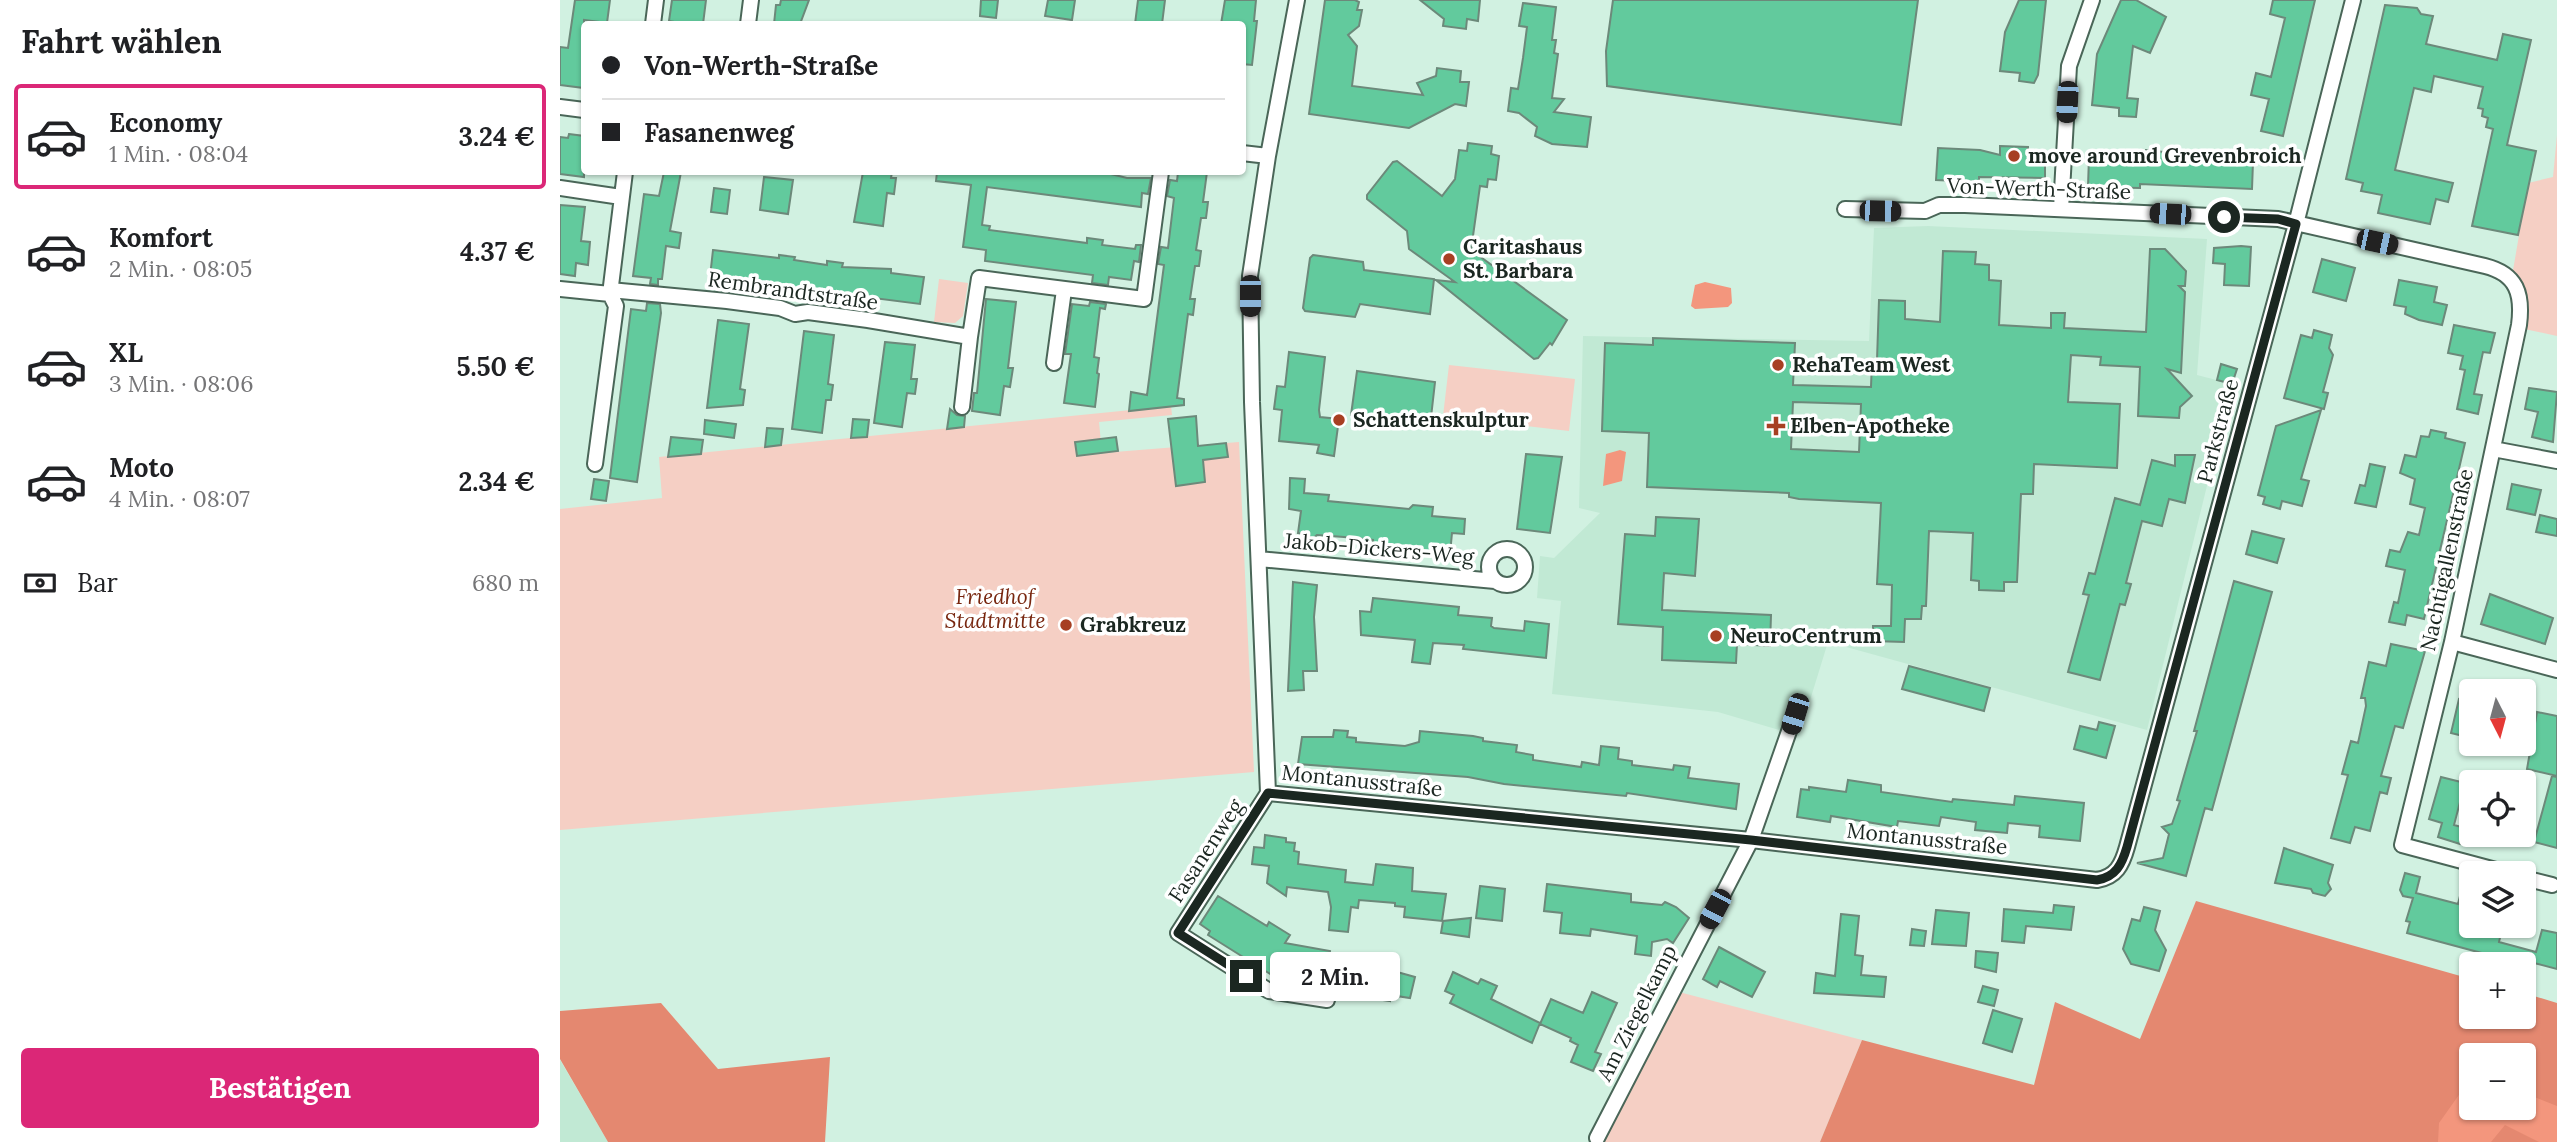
<!DOCTYPE html>
<html lang="de">
<head>
<meta charset="utf-8">
<style>
	:root { --surface:#fff; --page:#f2f2f2; --text:#202124; --muted:#757577; --line:#e0e0e0; --accent:#db2777 }
	body { margin:0; font-family:Lora,serif; background:var(--page); color:var(--text); height:100vh; display:flex; flex-direction:column; font-size:26px; white-space:nowrap }
	* { box-sizing:border-box; margin:0 }
	p { font-size:23px; color:var(--muted) }
	.icon { flex:none; width:38px; height:38px; fill:none; stroke:currentColor; stroke-width:2; stroke-linecap:round; stroke-linejoin:round }
	.map { position:relative; flex:1; overflow:hidden }
	.side { display:flex; flex-direction:column; background:var(--surface); width:560px }
	.side>* { flex:none }
	.banner { position:absolute; left:21px; top:21px; width:665px; height:154px; border-radius:7px; box-shadow:0 2px 5px #0004; display:grid; align-content:center; height:154px; padding:0 21px; background:var(--surface) }
	.needle { width:46px; rotate:174deg }
	.tools { position:absolute; left:1899px; top:679px; display:grid; gap:14px }
	.tools a { display:grid; place-items:center; width:77px; height:77px; border-radius:7px; background:var(--surface); box-shadow:0 2px 5px #0004; font-size:35px }
	.end { position:absolute; width:32px; height:32px; margin:-16px; border:9px solid #1b2721; background:#fff; box-shadow:0 0 0 4px #fff }
	.from { border-radius:50% }
	.bubble { position:absolute; height:49px; border-radius:7px; background:var(--surface); box-shadow:0 2px 5px #0004; font-size:23px; font-weight:700; line-height:49px; text-align:center }
	.car { position:absolute; width:21px; height:42px; margin:-21px -10px; border-radius:9px; box-shadow:0 0 5px 2px #0007; background:linear-gradient(#222 24%,#8ab4d8 0 40%,#222 0 76%,#8ab4d8 0 86%,#222 0) }
	.banner b { display:flex; align-items:center; gap:24px; height:66px; font-size:26px }
	.banner b+b { border-top:2px solid var(--line) }
	.banner i { width:18px; height:18px; background:var(--text) }
	ul { padding:0; list-style:none }
	li { display:flex; align-items:center; gap:21px; height:105px; margin:0 14px 10px; padding:0 7px; border:4px solid transparent; border-radius:7px }
	li div { flex:1 }
	li b { display:block; font-size:26px }
	li em { font-style:normal; font-weight:700 }
	li.active { border-color:var(--accent) }
	li>.icon { width:63px; height:63px; stroke-width:1.5 }
	h2 { padding:0 21px; font-size:32px; line-height:84px }
	.pay { display:flex; align-items:center; gap:18px; height:77px; padding:0 21px; font-size:26px }
	.pay p { margin-inline-start:auto }
	.cta { display:flex; gap:14px; margin-top:auto; padding:14px 21px }
	.cta a { flex:1; height:80px; border-radius:7px; background:var(--accent); color:#fff; font-size:28px; font-weight:700; line-height:80px; text-align:center }
	main { display:flex; flex:1; min-height:0 }
	.map>svg:first-child { display:block }
	.built { fill:#c1e9d4 }
	.green { fill:#f5cfc4 }
	.forest { fill:#e48870; fill-rule:evenodd }
	.water { fill:#f3967d }
	.building { fill:#62ca9d; stroke:#6c897a; stroke-width:2; fill-rule:evenodd }
	.lines { fill:none; stroke-linecap:round; stroke-linejoin:round }
	.minor-casing { stroke:#4a6658; stroke-width:18 }
	.minor { stroke:#fff; stroke-width:14 }
	.route { stroke:#1b2721; stroke-width:9 }
	.poi-dot { fill:#a73f22; stroke:#fff; stroke-width:2.5 }
	.labels { text-anchor:middle; stroke-width:7; stroke-linejoin:round; paint-order:stroke }
	.poi-label { font-size:21px; font-weight:bold; fill:#1b2721; stroke:#fff; text-anchor:start }
	.street-label { font-size:21px; fill:#1b2721; stroke:#fff }
	.park-label { font-size:21px; font-style:italic; fill:#782710; stroke:#fff }
</style>
</head>
<body>
<main>
<section class="side">
<h2>Fahrt wählen</h2>
<ul>
<li class="active"><svg class="icon" aria-label="car" viewBox="0 0 24 24"><path d="M5 17H2v-5l4-1 3-4h7l3 4 3 1v5h-3M9 17h6M6 11h13"/><circle cx="7" cy="17" r="2"/><circle cx="17" cy="17" r="2"/></svg><div><b>Economy</b><p>1 Min. · 08:04</p></div><em>3.24 €</em></li>
<li><svg class="icon" aria-label="car" viewBox="0 0 24 24"><path d="M5 17H2v-5l4-1 3-4h7l3 4 3 1v5h-3M9 17h6M6 11h13"/><circle cx="7" cy="17" r="2"/><circle cx="17" cy="17" r="2"/></svg><div><b>Komfort</b><p>2 Min. · 08:05</p></div><em>4.37 €</em></li>
<li><svg class="icon" aria-label="car" viewBox="0 0 24 24"><path d="M5 17H2v-5l4-1 3-4h7l3 4 3 1v5h-3M9 17h6M6 11h13"/><circle cx="7" cy="17" r="2"/><circle cx="17" cy="17" r="2"/></svg><div><b>XL</b><p>3 Min. · 08:06</p></div><em>5.50 €</em></li>
<li><svg class="icon" aria-label="car" viewBox="0 0 24 24"><path d="M5 17H2v-5l4-1 3-4h7l3 4 3 1v5h-3M9 17h6M6 11h13"/><circle cx="7" cy="17" r="2"/><circle cx="17" cy="17" r="2"/></svg><div><b>Moto</b><p>4 Min. · 08:07</p></div><em>2.34 €</em></li>
</ul>
<div class="pay"><svg class="icon" aria-label="cash" viewBox="0 0 24 24"><path d="M3 7h18v10H3z"/><circle cx="12" cy="12" r="2"/></svg>Bar<p>680 m</p></div>
<div class="cta"><a>Bestätigen</a></div>
</section>
<div class="map">
<svg width="1997" height="1142" viewBox="0 0 1997 1142">
	<rect width="100%" height="100%" fill="#d1f1e1"/>
	<path class="built" d="M1368 226 1647 239 1637 375 1672 384 1587 730 1268 642 1239 736 1158 712 992 694 1001 601 977 598 980 556 994 558 1040 513 1019 508 1023 336 1309 341 1314 228Z
		M0 1060 48 1142H0Z"/>
	<path class="green" d="M1997 135V336L1955 327 1951 282 1968 183 1993 177Z
		M379 279 408 283 403 316 395 323 374 322Z
		M889 365 1015 379 1009 431 883 416Z
		M611 406 612 415 539 422 542 453 679 442 694 772 0 830V509L102 498 99 457Z
		M1119 992 1302 1040 1260 1142H1041Z"/>
	<path class="forest" d="M1636 901 1911 979V1017H1964V993L1997 1003V1142H1260L1302 1040 1474 1085 1495 1002 1580 1039ZM1911 1055H1964V1108H1911Z
		M101 1003 158 1069 270 1057 265 1142H48L0 1059V1011Z"/>
	<path class="water" d="M1145 282 1171 288 1172 303 1168 307 1135 309 1131 306 1135 285Z
		M1060 450 1066 452 1062 481 1043 486 1046 454Z
		M1911 1091V1108H1964V1093L1997 1106V1142H1979L1945 1125 1931 1142H1878L1879 1123 1901 1092Z"/>
	<path class="building" d="M15 0H50L47 23 24 20V88L0 85V47L8 48Z
		M112 0H146L143 24H115V22L109 21Z
		M221 0H249L240 24H214L216 5H220Z
		M421 0H438L436 18 420 16Z
		M488 0H515L512 20 485 16Z
		M578 0H605L602 24H575Z
		M665 0H696L694 21H697L692 65 682 64V24H661Z
		M765 0H795L799 2 797 10H802L799 26 788 35 797 46 792 86 863 95 857 83 876 76 877 68 901 71 900 82H909L906 106 895 104 849 128 749 114Z
		M860 0H920L918 21 907 19 906 29 883 26 884 19Z
		M1053 0H1358L1341 125 1047 86 1046 51Z
		M1459 0H1486L1478 75 1474 83 1459 81 1460 73 1440 71 1445 32Z
		M1561 0H1576L1606 17 1590 53 1573 46 1567 98 1578 99 1576 117 1559 116V108L1532 105 1537 54Z
		M1713 0H1755L1723 136 1701 131 1709 99 1691 95 1696 73 1711 77 1725 18 1710 14Z
		M963 3 996 7 992 40H996L994 53 998 54 992 98 1004 99 994 112 1031 117 1027 147 992 144 975 136 977 127 959 113 948 111 951 88 958 89 963 58 967 27 959 26Z
		M1825 5 1857 8 1861 14 1873 16 1866 44 1937 60 1943 34 1971 40 1947 145 1976 151 1958 235 1912 226 1933 129 1926 127 1928 118 1922 116 1923 109 1918 108 1923 87 1874 76 1871 92 1854 88 1835 170 1893 183 1888 202 1876 199 1870 224 1818 213 1822 195 1801 191 1803 183 1786 179Z
		M9 134 24 136V177L0 174V137L8 138Z
		M908 143 932 146 931 154 939 156 936 180 928 179 927 187 920 186 911 250 1007 320 992 345 990 343 978 358 974 359 876 280 895 282 849 249 847 231 807 199V195L833 162 837 161 882 196 895 179 899 150 907 151Z
		M1440 146 1468 147V159H1485V178L1419 177V182L1376 180 1378 148 1420 150 1440 155Z
		M1586 150 1693 162 1692 189 1580 184V188L1528 187 1529 156 1586 157Z
		M104 172H121L110 231 121 233 119 248 106 246 102 279H98V285L90 284 91 278 73 276 84 194 99 196Z
		M303 172H332L331 178H336L334 194 327 193 323 226 294 222Z
		M377 172H543L567 178H591L588 194 582 193 581 207 427 187 422 225 430 226 429 230 527 243V238L543 240 542 245 575 249 576 245H581L579 262 574 261 571 280 549 277 548 285 532 283 533 275 425 261 426 250 403 247 411 185 376 181Z
		M618 172H647L643 202H648L646 218H641L636 250 641 251 639 266H635L630 299H635L633 315 628 314 617 398 624 399V405L569 411 571 392 587 395 604 265 598 264 601 247 608 248 614 198 607 196 610 180 617 181Z
		M204 177 233 180 228 214 200 210Z
		M154 188 170 190 167 214 151 212Z
		M0 205 25 207 21 241 30 242 28 265 16 263 15 276 0 274Z
		M1681 246 1691 247 1689 286 1664 285 1665 264 1653 263 1654 248Z
		M1590 249H1605L1626 271 1625 286H1619L1625 292 1621 373 1607 369 1632 396 1620 407 1619 418 1578 416 1580 367 1540 365 1541 357 1511 355 1508 402 1560 404 1557 468 1474 464 1473 494H1461L1457 582H1444V591L1419 590V581L1411 580 1413 533 1369 531 1366 606H1362L1361 619H1345L1344 642 1313 641V626H1331L1332 585 1317 584 1321 503 1239 499 1229 497V493L1087 487 1089 433 1042 431 1045 343 1093 345V338L1235 343 1233 385 1311 387 1312 360H1317L1319 300 1345 301V319L1380 322 1383 251 1416 252 1415 264 1429 265V280L1441 281 1439 325 1491 328V313H1505L1504 328 1586 332ZM1233 402 1301 404 1299 452 1231 449Z
		M153 250 219 258V255L235 257 234 260 267 265V261L283 263 282 267 331 269V273L364 277 360 304 150 277Z
		M753 255 803 262 804 270 874 279 870 314 800 304 795 317 745 311 743 308 750 258Z
		M1762 259 1795 268 1786 301 1753 292Z
		M1839 280 1877 287 1874 302 1887 305 1882 325 1859 320 1845 314 1846 307 1834 305Z
		M426 299 456 302 448 368H453L450 387 444 386 440 415 412 411 414 393H417Z
		M530 302 546 304 545 309 540 308 534 357 539 358 537 373 539 374 535 407 504 403 511 354H505L512 304 529 306Z
		M87 303 100 304 101 313 77 482 50 478 71 309 86 311Z
		M158 320 189 324 180 389 185 390 183 405 147 408Z
		M1894 325 1935 333 1930 353 1923 352 1914 394 1922 395 1918 414 1897 409 1905 370 1900 369 1903 356 1888 353Z
		M1754 330 1772 335 1769 348 1773 355 1763 392 1768 393 1764 409 1724 398 1741 335 1752 338Z
		M244 331 274 335 268 384 273 385 271 400H266L262 433 232 429Z
		M325 342 355 345 351 379H357L355 394 347 393 342 427 314 423Z
		M729 352 765 357 759 410 760 417 779 419 774 456 757 453 759 445 719 441 722 410 714 409 717 386 725 387Z
		M1661 364 1677 369 1672 384 1657 380Z
		M797 371 875 382 870 426 791 415Z
		M1969 388 1997 392 1993 442 1972 437 1978 412 1965 409Z
		M390 409 397 415 405 416 404 427 387 429Z
		M1761 410 1741 479 1749 481 1742 506 1722 501 1720 509 1703 504 1705 497 1698 495 1716 426Z
		M636 416 638 446 666 443 668 457 643 460 645 482 616 486 608 419Z
		M293 419 309 420 307 437 291 438Z
		M145 420 176 424 174 438 144 434Z
		M207 428 223 429 221 445 205 447Z
		M1871 430 1886 433 1885 438 1905 443 1864 619 1847 615 1845 625 1829 622 1834 602 1838 603 1845 570 1826 566 1830 550 1840 552 1848 532 1859 535 1865 508 1850 504 1855 479 1840 473 1845 455 1856 457 1861 436 1869 437Z
		M111 437 143 440 141 454 108 457Z
		M556 437 558 451 517 456 515 442Z
		M966 454 1002 457 990 533 957 529Z
		M1615 455H1635L1625 503 1609 499 1602 526 1582 521 1566 583 1571 584 1565 605 1560 604 1540 680 1508 672 1529 595 1523 594 1529 573 1535 574 1555 498 1580 505 1592 460 1615 466Z
		M1810 464 1825 467 1816 507 1795 503 1800 485 1805 486Z
		M730 478 745 479 744 493 769 495 768 501 849 509 853 505 873 507 872 516 905 519 904 534 892 533 890 554 813 544V540L784 537 757 535 752 539 747 534 738 533 741 511 729 509Z
		M34 479 49 481 46 501 31 499Z
		M1952 484 1981 490 1975 515 1947 509Z
		M1980 515 1997 519V536L1976 532Z
		M1096 517 1139 519 1135 576 1104 573 1102 610 1211 615 1210 646 1177 644 1176 663 1102 660 1103 627 1058 624 1065 534 1095 536Z
		M1692 531 1724 539 1717 563 1686 554Z
		M1674 581 1712 592 1652 810 1645 808 1626 876 1577 863 1603 858 1609 834 1602 827 1612 824 1620 801 1617 800 1637 731H1634Z
		M733 582 757 585 754 617 757 671H743L744 690 728 691Z
		M1930 594 1993 618 1985 644 1921 624Z
		M813 598 899 607 898 615 932 618 931 626 934 628 964 631 965 621 989 624 986 658 903 649 904 645 873 643 870 664 852 662 855 640 801 635 800 611 811 612Z
		M1831 644 1865 651 1843 728 1835 726 1821 776 1831 778 1827 794 1820 792 1810 831 1795 827 1790 843 1771 838 1788 775 1782 774 1791 741 1798 743 1806 706 1805 698H1801L1809 662 1826 666Z
		M1349 666 1430 688 1424 711 1342 689Z
		M1899 699 1911 702V738L1891 733Z
		M1977 712 1997 716V776L1967 769Z
		M1539 722 1555 726 1546 758 1514 749 1520 726 1537 730Z
		M774 730 788 731 787 737 796 738V742L845 746 859 742 860 731 913 736 923 738V741L957 745 956 752 973 755V760L1021 767 1022 762 1039 765 1041 746 1059 748 1058 759 1072 761V765L1113 770 1114 765 1130 767 1128 778 1179 784 1176 809 1067 793 1066 796 944 784 908 777 738 764 742 737H773Z
		M1992 776 1997 777V848L1974 842Z
		M1881 777 1905 783 1894 825 1905 828 1900 844 1878 837 1882 823 1869 819Z
		M1288 780 1321 785V792L1392 802 1393 799 1454 805 1455 796 1524 803 1520 841 1479 837 1480 826 1448 823 1447 833 1415 830 1416 822 1381 817 1379 826 1338 821 1337 827 1271 816 1270 822 1237 817 1241 789 1249 790V787L1286 792Z
		M705 835 726 838V842L735 843 734 851 739 852 738 864 786 870 785 882 813 885 816 864 853 868 852 891 886 894 882 921 844 917 845 907 835 906V903L799 900 798 908 791 907 788 932 769 930 771 907 768 892 727 887 726 896 707 883 709 866 692 864 694 847 704 848Z
		M1724 848 1773 865 1768 883 1771 889 1765 896 1753 893 1751 889 1715 883Z
		M1906 872 1911 873V926L1942 929 1939 942 1976 952 1982 930 1997 933V969L1974 963 1973 970 1959 963 1847 933 1850 922 1846 921 1853 898 1843 896 1840 890 1845 873 1860 877 1856 893 1898 904Z
		M987 884 1071 894V902L1102 905 1105 902 1116 907 1129 918 1113 943 1107 939 1092 942 1091 956 1075 954 1077 936 1031 929 1030 936 1000 933 1002 913 984 911Z
		M920 886 945 889 942 921 916 918Z
		M658 896 707 926 709 922 730 935 725 943 770 951 769 959 779 960 774 985 715 977 648 935 650 931 640 924Z
		M1494 905 1514 907 1511 930 1466 926 1464 943 1442 941 1444 909 1493 913Z
		M1584 907 1600 911 1595 930 1606 950 1599 971 1571 964 1563 949 1572 919 1580 921Z
		M1376 910 1409 913 1406 946 1372 944Z
		M1281 914 1299 916 1295 955 1303 956 1301 975 1326 977 1324 997 1254 993 1256 973 1275 976Z
		M911 918 909 937 881 933 883 921Z
		M1352 929 1366 931 1364 946 1350 945Z
		M1159 947 1205 972 1192 997 1160 981 1157 987 1143 979Z
		M1416 951 1438 953 1436 972 1415 967Z
		M830 970 855 977 850 998 830 995V1001L802 997 805 973 829 976Z
		M893 972 918 984 921 979 937 986 931 999 980 1023 972 1043 890 1003 894 995 885 991Z
		M1423 986 1438 990 1434 1006 1418 1002Z
		M1032 992 1057 1003 1035 1052 1041 1054 1033 1071 1011 1062 1018 1045 1010 1041 1011 1038 980 1024 991 999 1023 1013Z
		M1433 1010 1462 1019 1452 1052 1423 1043Z"/>
	<g class="lines">
		<g class="minor-casing">
			<path id="minor" d="M93 24 96 0
				M188 24 191 0
				M0 107 24 110
				M682 153 708 156
				M0 188 61 197
				M1285 209 1365 211 1379 205H1405L1718 219 1925 266C1957 274 1963 294 1959 325L1892 642 1842 845 1947 873
				M1501 209 1509 66 1532 0
				M0 289 50 294
				M50 290 167 301 220 308 235 314 248 312 308 320 410 337 419 278 584 299 601 172
				M494 363 504 290
				M402 407 410 337
				M1933 449 1997 461
				M35 464 56 306 50 294 65 172
				M929 567a18 18 0 1 1 36 0a18 18 0 1 1-36 0Z
				M699 559 935 581
				M1892 642 1997 670
				M708 793 1191 840 1537 880C1556 877 1562 865 1567 847L1736 224 1793 0
				M708 793 692 402 690 276 708 156 737 0
				M708 793 618 933 709 991 767 1000
				M1964 878 1992 885
				M1037 1138 1191 840 1235 714"/>
		</g>
		<use href="#minor" class="minor"/>
	</g>
	<g class="lines">
		<path class="route" d="M686 976 618 933 708 793 1191 840 1537 880C1556 877 1562 864 1567 847L1736 224 1718 219 1664 217"/>
	</g>
	<g class="poi-dot">
		<circle cx="1454" cy="156" r="7"/>
		<circle cx="889" cy="259" r="7"/>
		<circle cx="1218" cy="365" r="7"/>
		<circle cx="779" cy="420" r="7"/>
		<path d="M1212.5 415.5h7v7h7v7h-7v7h-7v-7h-7v-7h7z"/>
		<circle cx="506" cy="625" r="7"/>
		<circle cx="1156" cy="636" r="7"/>
	</g>
	<g class="labels">
		<g class="poi-label">
			<text x="1468" y="163">move around Grevenbroich</text>
			<text x="903" y="254">Caritashaus<tspan x="903" dy="24">St. Barbara</tspan></text>
			<text x="1232" y="372">RehaTeam West</text>
			<text x="793" y="427">Schattenskulptur</text>
			<text x="1230" y="433">Elben-Apotheke</text>
			<text x="520" y="632">Grabkreuz</text>
			<text x="1170" y="643">NeuroCentrum</text>
		</g>
		<g class="street-label">
			<text transform="translate(1479 189) rotate(2)" y="7">Von-Werth-Straße</text>
			<text transform="translate(233 291) rotate(8)" y="7">Rembrandtstraße</text>
			<text transform="translate(1658 431) rotate(-75)" y="7">Parkstraße</text>
			<text transform="translate(819 549) rotate(5)" y="7">Jakob-Dickers-Weg</text>
			<text transform="translate(1887 560) rotate(-78)" y="7">Nachtigallenstraße</text>
			<text transform="translate(802 781) rotate(6)" y="7">Montanusstraße</text>
			<text transform="translate(1367 839) rotate(6)" y="7">Montanusstraße</text>
			<text transform="translate(646 851) rotate(-57)" y="7">Fasanenweg</text>
			<text transform="translate(1077 1013) rotate(-63)" y="7">Am Ziegelkamp</text>
		</g>
		<g class="park-label">
			<text x="435" y="604">Friedhof<tspan x="435" dy="24">Stadtmitte</tspan></text>
		</g>
	</g>
</svg>
<div class="tools">
<a><svg class="needle" viewBox="-14 -14 28 28"><path d="M0-13l5 13h-10z" fill="#e53935"/><path d="M0 13l5-13h-10z" fill="#757577"/></svg></a>
<a><svg class="icon" aria-label="locate" viewBox="0 0 24 24"><circle cx="12" cy="12" r="6"/><path d="M12 2v4M12 18v4M2 12h4M18 12h4"/></svg></a>
<a><svg class="icon" aria-label="layers" viewBox="0 0 24 24"><path d="M12 4l9 5-9 5-9-5zM3 14l9 5 9-5"/></svg></a>
<a>+</a>
<a>−</a>
</div>
<i class="end from" style="left:1664px;top:217px"></i>
<i class="end" style="left:686px;top:976px"></i>
<div class="bubble" style="left:710px;top:952px;width:130px">2 Min.</div>
<i class="car" style="left:1507px;top:102px;rotate:183deg"></i>
<i class="car" style="left:1320px;top:211px;rotate:91deg"></i>
<i class="car" style="left:1610px;top:214px;rotate:273deg"></i>
<i class="car" style="left:1817px;top:242px;rotate:102deg"></i>
<i class="car" style="left:690px;top:296px;rotate:180deg"></i>
<i class="car" style="left:1235px;top:714px;rotate:197deg"></i>
<i class="car" style="left:1155px;top:909px;rotate:208deg"></i>
<div class="banner">
<b><i class="from"></i>Von-Werth-Straße</b>
<b><i></i>Fasanenweg</b>
</div>
</div>
</main>
</body>
</html>
